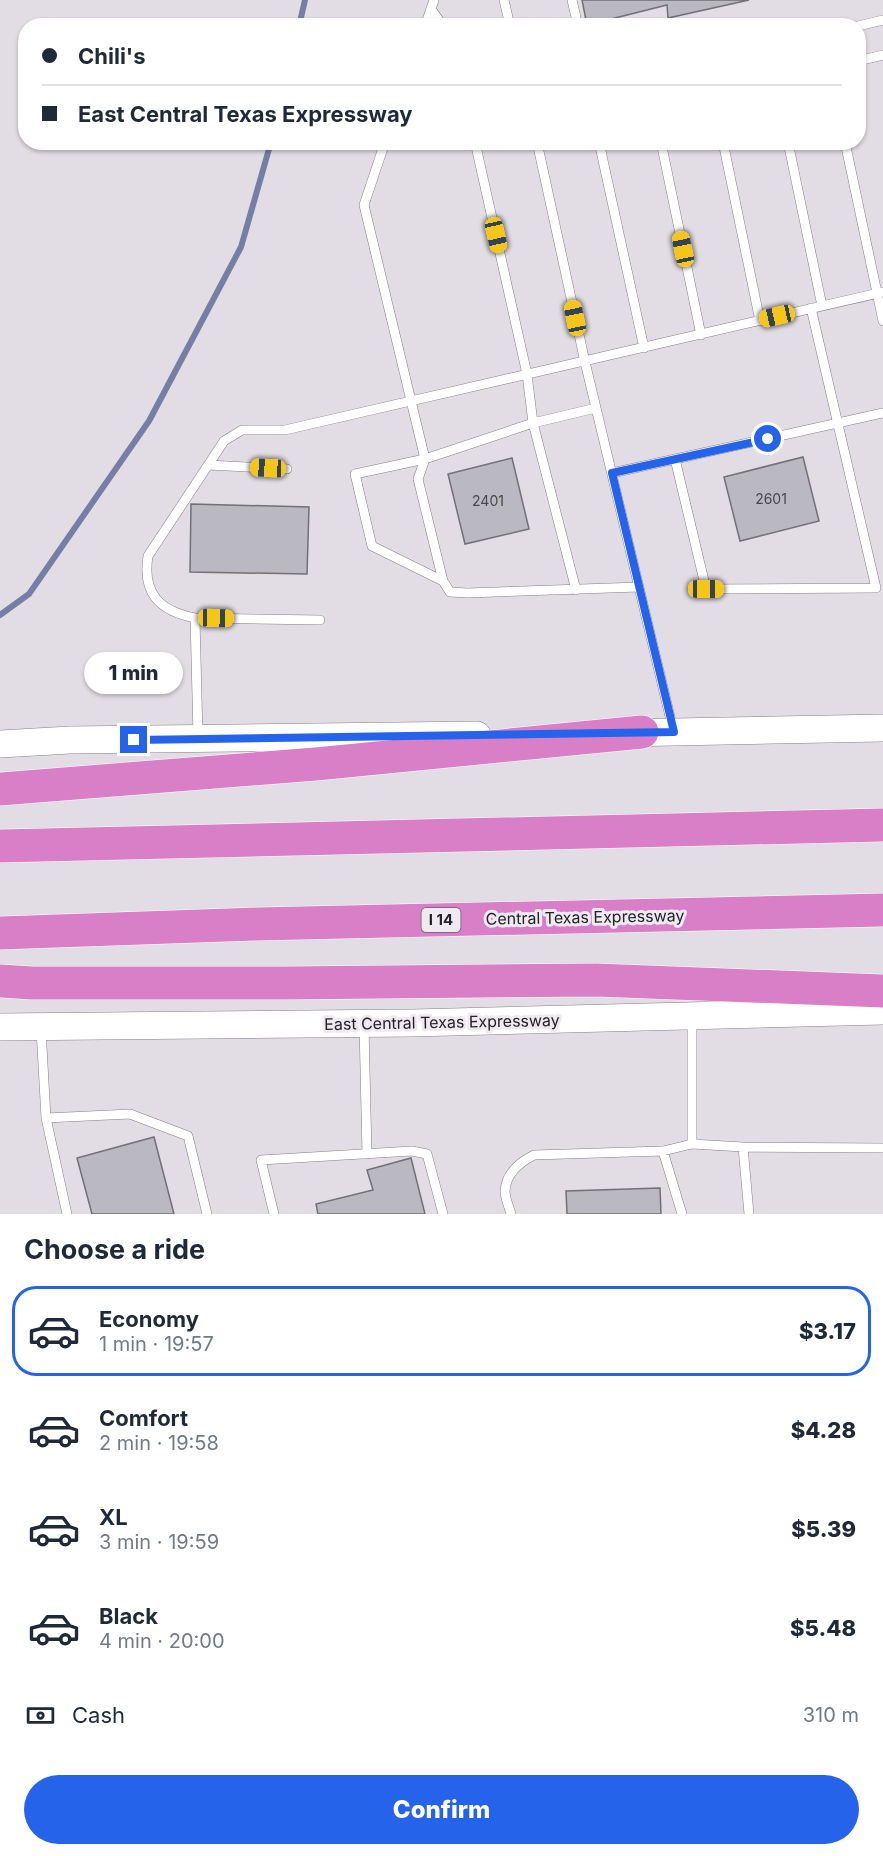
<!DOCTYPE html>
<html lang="en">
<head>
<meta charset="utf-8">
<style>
	:root { --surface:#fff; --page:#f2f2f3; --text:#1f2937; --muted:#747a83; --line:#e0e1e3; --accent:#2563eb }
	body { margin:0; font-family:Inter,sans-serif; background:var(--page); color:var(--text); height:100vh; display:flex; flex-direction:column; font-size:22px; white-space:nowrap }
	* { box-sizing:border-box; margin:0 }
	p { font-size:20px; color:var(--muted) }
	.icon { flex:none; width:33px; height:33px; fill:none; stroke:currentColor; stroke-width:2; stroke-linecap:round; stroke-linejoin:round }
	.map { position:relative; height:1214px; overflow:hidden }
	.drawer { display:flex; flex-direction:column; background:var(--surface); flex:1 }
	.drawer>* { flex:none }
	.guide { position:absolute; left:18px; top:18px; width:848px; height:132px; border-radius:24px; box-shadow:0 2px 4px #0004; display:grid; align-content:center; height:132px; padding:0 24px; background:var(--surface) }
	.end { position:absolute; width:27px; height:27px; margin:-14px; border:8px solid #2563eb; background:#fff; box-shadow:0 0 0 3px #fff }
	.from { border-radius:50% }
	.bubble { position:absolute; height:42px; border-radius:21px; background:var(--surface); box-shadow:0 2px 4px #0004; font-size:20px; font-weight:800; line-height:42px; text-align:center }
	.car { position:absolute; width:18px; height:36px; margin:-18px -9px; border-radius:8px; box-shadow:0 0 4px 2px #0007; background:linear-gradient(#f5c518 24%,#345 0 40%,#f5c518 0 76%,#345 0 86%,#f5c518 0) }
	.guide b { display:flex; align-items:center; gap:21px; height:57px; font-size:22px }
	.guide b+b { border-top:2px solid var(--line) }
	.guide i { width:15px; height:15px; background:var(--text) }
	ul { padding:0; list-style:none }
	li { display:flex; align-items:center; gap:18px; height:90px; margin:0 12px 9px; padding:0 12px; border:3px solid transparent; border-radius:24px }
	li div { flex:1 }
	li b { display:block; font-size:22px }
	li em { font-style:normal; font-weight:800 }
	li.selected { border-color:var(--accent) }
	li>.icon { width:54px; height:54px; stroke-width:1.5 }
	h2 { padding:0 24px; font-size:27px; line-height:72px }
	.pay { display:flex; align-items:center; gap:15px; height:66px; padding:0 24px; font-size:22px }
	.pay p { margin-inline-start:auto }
	.button { display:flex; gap:12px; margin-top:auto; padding:12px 24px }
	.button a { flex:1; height:69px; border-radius:36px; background:var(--accent); color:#fff; font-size:24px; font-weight:800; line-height:69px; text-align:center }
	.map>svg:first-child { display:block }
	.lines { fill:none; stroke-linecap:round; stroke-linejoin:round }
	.stream { stroke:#777ea6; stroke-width:6 }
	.building { fill:#bab8c0; stroke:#717077; stroke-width:1.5 }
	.lane-casing { stroke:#837f86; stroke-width:10 }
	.secondary-casing { stroke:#837f86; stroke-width:28 }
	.highway-casing { stroke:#fff; stroke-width:34 }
	.lane { stroke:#fff; stroke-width:9 }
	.secondary { stroke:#fff; stroke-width:27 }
	.highway { stroke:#d87fc8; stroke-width:33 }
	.route { stroke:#2563eb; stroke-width:8 }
	.labels { text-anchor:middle; stroke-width:6; stroke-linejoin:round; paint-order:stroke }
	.number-label { font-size:14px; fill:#4a484c }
	.shield { fill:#efeaf2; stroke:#615e62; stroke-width:1.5 }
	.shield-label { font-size:15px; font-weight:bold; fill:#242225 }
	.street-label { font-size:16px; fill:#242225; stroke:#efeaf2 }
</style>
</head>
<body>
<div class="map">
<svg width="883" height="1214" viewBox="0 0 883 1214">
	<rect width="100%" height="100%" fill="#e2dde4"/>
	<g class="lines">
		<path class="stream" d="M299 26 305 0
			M0 615 29 594 149 421 241 247 271 142"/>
	</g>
	<path class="building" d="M582 0H749L668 18 667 5 587 25Z
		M803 457 819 521 740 541 724 477Z
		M512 458 529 529 465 544 448 474Z
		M191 504 309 507 307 574 190 572Z
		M154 1137 174 1214H92L77 1158Z
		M411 1158 425 1214H318L316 1204 373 1190 367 1170Z
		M660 1188 661 1214H567L566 1191Z"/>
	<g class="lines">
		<g class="lane-casing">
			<path id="lane" d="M504 0 510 26
				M572 0 578 26
				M431 9 443 26
				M425 26 434 0
				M858 26 883 20
				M858 61 883 55
				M385 142 364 205 425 459 418 479 443 581 450 592 468 593 639 587
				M475 142 527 374 533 423 576 590
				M537 142 585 362 673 729
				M599 142 644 348
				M661 142 701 335
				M723 142 760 321
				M788 142 822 306
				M845 142 883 321
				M675 459 706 589 876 588 811 308
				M208 465 287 469
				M612 473 883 413
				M443 581 372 546 355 474 425 459 533 423 596 408
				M195 618 198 736
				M320 620 195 618C160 611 142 594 148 556L224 441 242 430H285L883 292
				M364 1026 367 1154
				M41 1029 46 1118 67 1214
				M46 1118 130 1114 188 1136 207 1214
				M692 1144 743 1147 883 1148
				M743 1147 749 1214
				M663 1151 682 1214
				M274 1214 261 1160 412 1151 427 1154 443 1214
				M511 1214C509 1207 505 1198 505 1191 506 1173 520 1162 534 1155L663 1151 692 1144V1018"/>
		</g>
		<g class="secondary-casing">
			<path id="secondary" d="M623 733 883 728
				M0 744 70 740 477 735
				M0 1027 413 1023 883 1011"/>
		</g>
		<g class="highway-casing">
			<path id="highway" d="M0 789 316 764 642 732
				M0 846 883 825
				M0 933 258 924 883 910
				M0 981 32 983H286L596 980 883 991"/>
		</g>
		<use href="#lane" class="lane"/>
		<use href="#secondary" class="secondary"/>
		<use href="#highway" class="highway"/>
	</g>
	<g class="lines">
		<path class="route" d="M134 740 674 732 612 473 768 439"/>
	</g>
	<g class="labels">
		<g class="number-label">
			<text x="771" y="504">2601</text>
			<text x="488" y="506">2401</text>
		</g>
		<rect class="shield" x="421.5" y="908" width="39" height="24" rx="4.5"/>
		<g class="shield-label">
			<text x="441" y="925">I 14</text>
		</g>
		<g class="street-label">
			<text transform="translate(585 917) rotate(-1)" y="6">Central Texas Expressway</text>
			<text transform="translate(442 1022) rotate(-1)" y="6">East Central Texas Expressway</text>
		</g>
	</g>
</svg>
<i class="end from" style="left:768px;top:439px"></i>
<i class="end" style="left:134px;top:740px"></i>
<div class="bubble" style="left:84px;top:652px;width:99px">1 min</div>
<i class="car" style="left:496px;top:235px;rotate:167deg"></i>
<i class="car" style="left:683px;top:249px;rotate:348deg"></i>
<i class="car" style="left:777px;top:316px;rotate:257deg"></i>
<i class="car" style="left:575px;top:318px;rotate:348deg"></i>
<i class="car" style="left:268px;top:468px;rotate:273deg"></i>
<i class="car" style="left:706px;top:589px;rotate:90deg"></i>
<i class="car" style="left:216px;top:618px;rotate:91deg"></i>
<div class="guide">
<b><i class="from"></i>Chili's</b>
<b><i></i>East Central Texas Expressway</b>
</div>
</div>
<section class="drawer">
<h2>Choose a ride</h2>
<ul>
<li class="selected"><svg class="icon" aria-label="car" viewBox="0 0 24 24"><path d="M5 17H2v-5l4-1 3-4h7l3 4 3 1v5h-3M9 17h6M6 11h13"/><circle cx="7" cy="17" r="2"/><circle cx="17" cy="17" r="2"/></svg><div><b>Economy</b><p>1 min · 19:57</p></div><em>$3.17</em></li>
<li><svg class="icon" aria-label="car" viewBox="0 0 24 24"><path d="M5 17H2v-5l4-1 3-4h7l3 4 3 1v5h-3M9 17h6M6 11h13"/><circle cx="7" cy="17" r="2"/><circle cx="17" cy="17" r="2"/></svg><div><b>Comfort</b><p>2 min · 19:58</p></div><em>$4.28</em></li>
<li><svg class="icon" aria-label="car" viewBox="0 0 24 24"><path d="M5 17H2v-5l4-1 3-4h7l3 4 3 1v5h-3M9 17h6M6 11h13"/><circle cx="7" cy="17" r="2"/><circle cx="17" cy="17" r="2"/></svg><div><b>XL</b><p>3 min · 19:59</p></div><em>$5.39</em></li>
<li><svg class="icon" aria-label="car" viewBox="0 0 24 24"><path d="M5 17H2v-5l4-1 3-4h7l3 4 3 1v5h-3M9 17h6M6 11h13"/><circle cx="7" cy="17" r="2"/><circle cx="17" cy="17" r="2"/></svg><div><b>Black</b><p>4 min · 20:00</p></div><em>$5.48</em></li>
</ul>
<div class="pay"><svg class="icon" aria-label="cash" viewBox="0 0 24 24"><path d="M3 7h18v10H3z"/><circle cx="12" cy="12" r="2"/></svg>Cash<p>310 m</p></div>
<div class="button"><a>Confirm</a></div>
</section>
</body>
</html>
